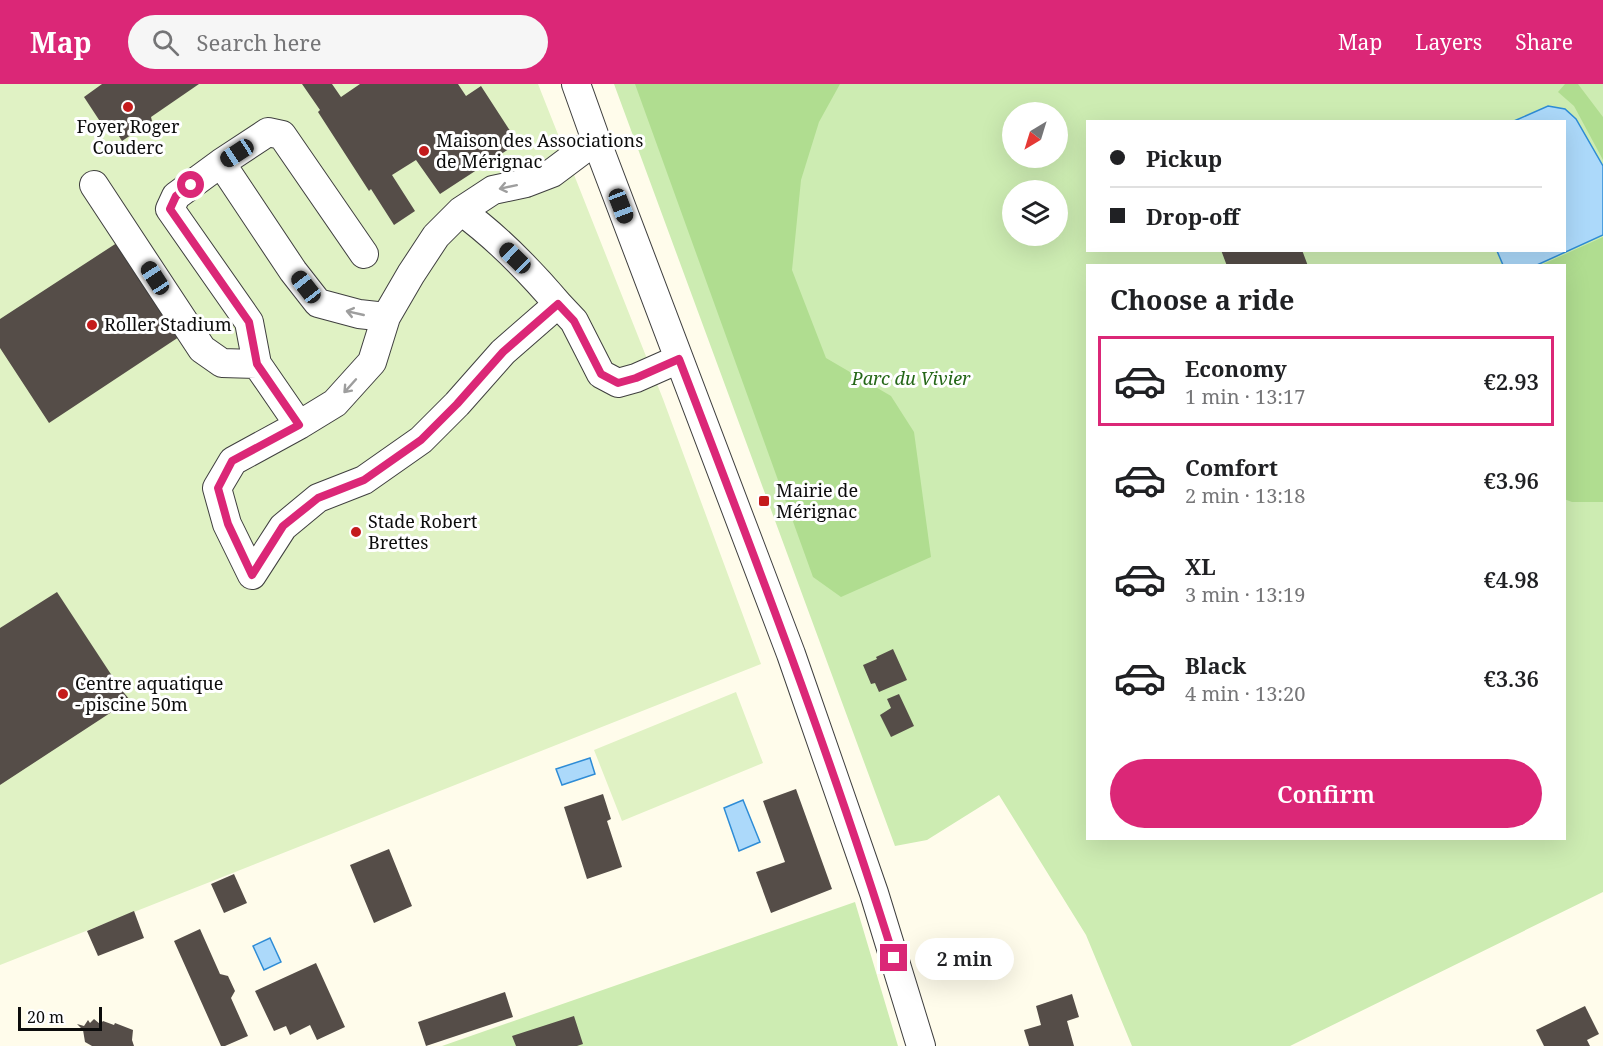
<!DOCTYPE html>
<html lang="en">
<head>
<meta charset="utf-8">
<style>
	:root { --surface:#fff; --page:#f6f6f6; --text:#202124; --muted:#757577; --line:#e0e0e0; --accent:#db2777 }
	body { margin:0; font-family:"Noto Serif",serif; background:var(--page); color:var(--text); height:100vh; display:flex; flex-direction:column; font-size:22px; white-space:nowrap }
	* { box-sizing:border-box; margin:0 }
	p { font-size:20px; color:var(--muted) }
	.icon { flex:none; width:33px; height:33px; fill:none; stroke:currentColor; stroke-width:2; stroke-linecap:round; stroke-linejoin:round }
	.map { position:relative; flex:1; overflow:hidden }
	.details { position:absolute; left:1086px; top:180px; width:480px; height:576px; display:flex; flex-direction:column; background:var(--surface); border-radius:0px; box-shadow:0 6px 24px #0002 }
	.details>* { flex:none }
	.banner { position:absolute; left:1086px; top:36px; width:480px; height:132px; border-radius:0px; box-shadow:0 6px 24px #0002; display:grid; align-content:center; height:132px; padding:0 24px; background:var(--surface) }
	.needle { width:39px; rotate:218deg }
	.controls { position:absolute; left:1002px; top:18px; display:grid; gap:12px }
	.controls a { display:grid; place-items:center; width:66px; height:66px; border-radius:50%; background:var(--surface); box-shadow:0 6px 24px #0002; font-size:30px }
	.scale { position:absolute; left:18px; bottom:15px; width:84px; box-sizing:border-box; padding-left:6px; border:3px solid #0c0c0c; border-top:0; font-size:16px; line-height:21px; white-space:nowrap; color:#0c0c0c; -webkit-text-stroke:4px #fff; paint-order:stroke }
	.end { position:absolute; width:27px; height:27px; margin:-14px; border:8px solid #db2777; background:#fff; box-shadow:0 0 0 3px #fff }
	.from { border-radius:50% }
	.bubble { position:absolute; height:42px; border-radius:21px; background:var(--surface); box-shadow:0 6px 24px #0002; font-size:20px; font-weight:600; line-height:42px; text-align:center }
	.car { position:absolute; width:18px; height:36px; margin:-18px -9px; border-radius:8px; box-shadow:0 0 4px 2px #0007; background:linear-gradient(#222 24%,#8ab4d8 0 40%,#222 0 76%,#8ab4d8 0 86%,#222 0) }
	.banner b { display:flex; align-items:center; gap:21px; height:57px; font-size:22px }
	.banner b+b { border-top:2px solid var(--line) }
	.banner i { width:15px; height:15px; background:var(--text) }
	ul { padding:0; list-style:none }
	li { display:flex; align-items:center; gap:18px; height:90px; margin:0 12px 9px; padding:0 12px; border:3px solid transparent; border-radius:0px }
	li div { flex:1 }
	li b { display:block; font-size:22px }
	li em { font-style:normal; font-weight:600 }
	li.current { border-color:var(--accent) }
	li>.icon { width:54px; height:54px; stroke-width:1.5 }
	h2 { padding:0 24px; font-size:27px; line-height:72px }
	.cta { display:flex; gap:12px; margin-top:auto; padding:12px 24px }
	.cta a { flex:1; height:69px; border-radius:36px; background:var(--accent); color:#fff; font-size:24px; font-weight:600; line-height:69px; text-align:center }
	header { display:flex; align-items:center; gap:36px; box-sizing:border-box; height:84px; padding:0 30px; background:var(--accent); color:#fff }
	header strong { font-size:28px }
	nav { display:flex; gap:33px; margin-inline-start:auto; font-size:21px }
	.search { width:420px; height:54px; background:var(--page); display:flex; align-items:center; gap:15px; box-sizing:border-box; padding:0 21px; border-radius:33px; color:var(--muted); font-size:22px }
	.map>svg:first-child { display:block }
	.green { fill:#cdecb2; fill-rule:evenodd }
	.forest { fill:#b0dd90 }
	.pitch { fill:#e0f2c4 }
	.water { fill:#acd9fa; stroke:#2e8cd6; stroke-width:1.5 }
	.building { fill:#554d48 }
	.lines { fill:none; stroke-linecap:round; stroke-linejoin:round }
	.minor-casing { stroke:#3f3f3f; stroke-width:30 }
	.minor { stroke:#fff; stroke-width:28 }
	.oneway { stroke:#9e9e9e }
	.route { stroke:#db2777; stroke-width:8 }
	.poi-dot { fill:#c41b1c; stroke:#fff; stroke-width:2 }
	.labels { text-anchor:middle; stroke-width:6; stroke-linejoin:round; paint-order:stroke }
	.poi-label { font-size:18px; fill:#0c0c0c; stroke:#fff; text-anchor:start }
	.park-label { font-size:18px; font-style:italic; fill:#256718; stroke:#fff }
</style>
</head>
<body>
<header>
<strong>Map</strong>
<div class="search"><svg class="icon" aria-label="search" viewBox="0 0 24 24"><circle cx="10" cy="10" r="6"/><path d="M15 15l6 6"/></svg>Search here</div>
<nav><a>Map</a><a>Layers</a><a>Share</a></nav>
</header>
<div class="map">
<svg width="1603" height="962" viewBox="0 0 1603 962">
	<rect width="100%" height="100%" fill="#fffceb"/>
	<path class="green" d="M614 0H1603V808L1290 962H1132L1086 851 999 711 927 756 895 762ZM1012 28H1058V74H1012ZM1088 38H1564V166H1088ZM1012 106H1058V152H1012ZM1088 182H1564V754H1088Z
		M855 818 898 962H442Z"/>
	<path class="forest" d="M635 0H840L819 38 801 96 792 186 826 274 891 312 914 348 931 473 841 513 813 493Z
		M1565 0H1578L1603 33V76L1574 22 1558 8Z
		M1603 153V418H1572L1564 415V182L1541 181Z"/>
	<path class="pitch" d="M0 0H538L663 315 761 580 0 881Z
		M736 608 763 679 622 737 594 666Z"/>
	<path class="water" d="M1548 22 1565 25 1576 35 1603 82V151L1537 181H1503L1497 167 1564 166V38L1514 37Z
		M590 674 595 690 562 701 556 685Z
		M743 716 760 758 739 767 724 724Z
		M270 854 281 878 264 886 253 862Z"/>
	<path class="building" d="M102 0H199L151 33 152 37 122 57 112 41 105 45 84 13Z
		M302 0H332L341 13 360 0H458L466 12 481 2 518 59 440 110 416 76 392 91 415 127 394 141 371 105 369 107 318 28 320 26Z
		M126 153 188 247 49 339 0 264V235Z
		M1221 166H1302L1308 182H1227Z
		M57 508 120 604 130 616 0 701V544Z
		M893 565 907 596 879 608 875 599 871 600 863 581 877 575 876 573Z
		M899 610 914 642 891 653 880 631 891 624 887 615Z
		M796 705 832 805 771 829 756 788 785 778 763 717Z
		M603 710 611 735 607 737 622 783 587 795 564 723Z
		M389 765 412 822 374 839 350 781Z
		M234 790 247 819 224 829 211 800Z
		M134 827 144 854 98 872 87 847Z
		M200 845 220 890 228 892 235 907 231 914 248 952 225 962H221L174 857Z
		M316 879 345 943 317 956 310 941 290 951 286 942 274 947 255 907Z
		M505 908 513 933 426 962 418 938Z
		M1072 910 1079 933 1067 937 1074 962H1029L1024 946 1041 941 1036 922Z
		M1585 922 1599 950 1587 956 1590 962H1544L1536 946Z
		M574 932 583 960 577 962H516L512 952Z
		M94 935 100 940 103 937 114 941 115 939 133 946 132 956 134 962H92L85 958 83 946 77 940 84 942 88 936 90 939Z"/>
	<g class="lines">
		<g class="minor-casing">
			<path id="minor" d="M576 0 596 56 791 570 874 809 921 962
				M221 79 268 48 282 51 364 170
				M94 101 202 265 222 279 257 280
				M461 127C497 153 529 186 558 220L503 268 457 320 421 356 364 396 318 414 283 443 252 491 227 440 217 404 233 377 299 341 257 280 249 238 170 125 176 112 221 79 293 187 318 219 359 230 386 233 411 190 436 152 461 127 493 106 526 99 552 89 596 56
				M558 220 574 237 601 290 618 299 636 294 679 275
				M299 341 335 319 372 278 386 233"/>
		</g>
		<use href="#minor" class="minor"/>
	</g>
	<defs><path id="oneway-shaft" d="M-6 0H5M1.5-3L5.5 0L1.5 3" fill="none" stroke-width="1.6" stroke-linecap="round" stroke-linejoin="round" transform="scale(1.5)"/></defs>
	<g class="oneway">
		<use href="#oneway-shaft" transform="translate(508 103) rotate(168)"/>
		<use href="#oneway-shaft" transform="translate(355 229) rotate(-167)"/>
		<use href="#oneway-shaft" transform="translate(350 302) rotate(132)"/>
	</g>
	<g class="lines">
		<path class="route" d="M191 101 176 112 170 125 249 238 257 280 299 341 232 377 218 404 228 440 252 491 283 442 318 414 364 396 421 356 457 320 503 268 558 220 574 237 601 290 618 299 636 294 679 275C755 473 831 672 894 874"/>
	</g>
	<g class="poi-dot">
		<circle cx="128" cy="23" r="6"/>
		<circle cx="424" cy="67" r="6"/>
		<circle cx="92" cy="241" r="6"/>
		<rect x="758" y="411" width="12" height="12" rx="3"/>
		<circle cx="356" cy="448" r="6"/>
		<circle cx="63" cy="610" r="6"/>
	</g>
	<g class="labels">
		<g class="poi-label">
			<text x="128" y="49" text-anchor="middle">Foyer Roger<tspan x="128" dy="21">Couderc</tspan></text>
			<text x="436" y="63">Maison des Associations<tspan x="436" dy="21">de Mérignac</tspan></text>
			<text x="104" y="247">Roller Stadium</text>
			<text x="776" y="413">Mairie de<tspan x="776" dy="21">Mérignac</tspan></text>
			<text x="368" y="444">Stade Robert<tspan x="368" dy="21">Brettes</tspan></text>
			<text x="75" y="606">Centre aquatique<tspan x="75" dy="21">- piscine 50m</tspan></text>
		</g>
		<g class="park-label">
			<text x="911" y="301">Parc du Vivier</text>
		</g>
	</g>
</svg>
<div class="controls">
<a><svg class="needle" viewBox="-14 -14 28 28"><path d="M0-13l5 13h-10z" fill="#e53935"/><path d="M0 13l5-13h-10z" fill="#757577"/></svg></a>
<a><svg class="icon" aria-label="layers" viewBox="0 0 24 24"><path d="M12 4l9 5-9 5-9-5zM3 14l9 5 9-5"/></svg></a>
</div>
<div class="scale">20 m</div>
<i class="end from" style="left:191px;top:101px"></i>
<i class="end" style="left:894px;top:874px"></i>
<div class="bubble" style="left:915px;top:854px;width:99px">2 min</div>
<i class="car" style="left:237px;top:69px;rotate:237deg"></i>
<i class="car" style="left:621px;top:122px;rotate:159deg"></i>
<i class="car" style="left:515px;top:174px;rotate:314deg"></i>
<i class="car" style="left:155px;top:194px;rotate:327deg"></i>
<i class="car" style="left:306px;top:203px;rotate:322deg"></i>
<div class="banner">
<b><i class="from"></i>Pickup</b>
<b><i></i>Drop-off</b>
</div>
<section class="details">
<h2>Choose a ride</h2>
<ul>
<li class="current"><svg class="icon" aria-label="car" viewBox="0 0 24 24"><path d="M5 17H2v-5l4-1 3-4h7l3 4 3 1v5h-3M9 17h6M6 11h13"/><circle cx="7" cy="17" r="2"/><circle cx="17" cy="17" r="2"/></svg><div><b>Economy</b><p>1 min · 13:17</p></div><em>€2.93</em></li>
<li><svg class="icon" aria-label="car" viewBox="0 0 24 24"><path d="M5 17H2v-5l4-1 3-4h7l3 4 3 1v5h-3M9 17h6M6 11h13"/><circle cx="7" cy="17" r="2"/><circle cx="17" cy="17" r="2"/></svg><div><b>Comfort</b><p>2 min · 13:18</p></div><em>€3.96</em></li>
<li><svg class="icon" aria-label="car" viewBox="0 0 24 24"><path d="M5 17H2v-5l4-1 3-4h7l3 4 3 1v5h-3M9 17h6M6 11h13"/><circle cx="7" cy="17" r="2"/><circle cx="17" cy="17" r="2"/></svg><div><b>XL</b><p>3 min · 13:19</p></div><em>€4.98</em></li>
<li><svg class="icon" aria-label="car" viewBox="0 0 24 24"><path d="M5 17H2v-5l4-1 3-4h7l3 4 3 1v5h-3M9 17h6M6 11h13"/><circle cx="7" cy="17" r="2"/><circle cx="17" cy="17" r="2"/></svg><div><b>Black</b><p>4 min · 13:20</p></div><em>€3.36</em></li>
</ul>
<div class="cta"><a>Confirm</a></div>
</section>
</div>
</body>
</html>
